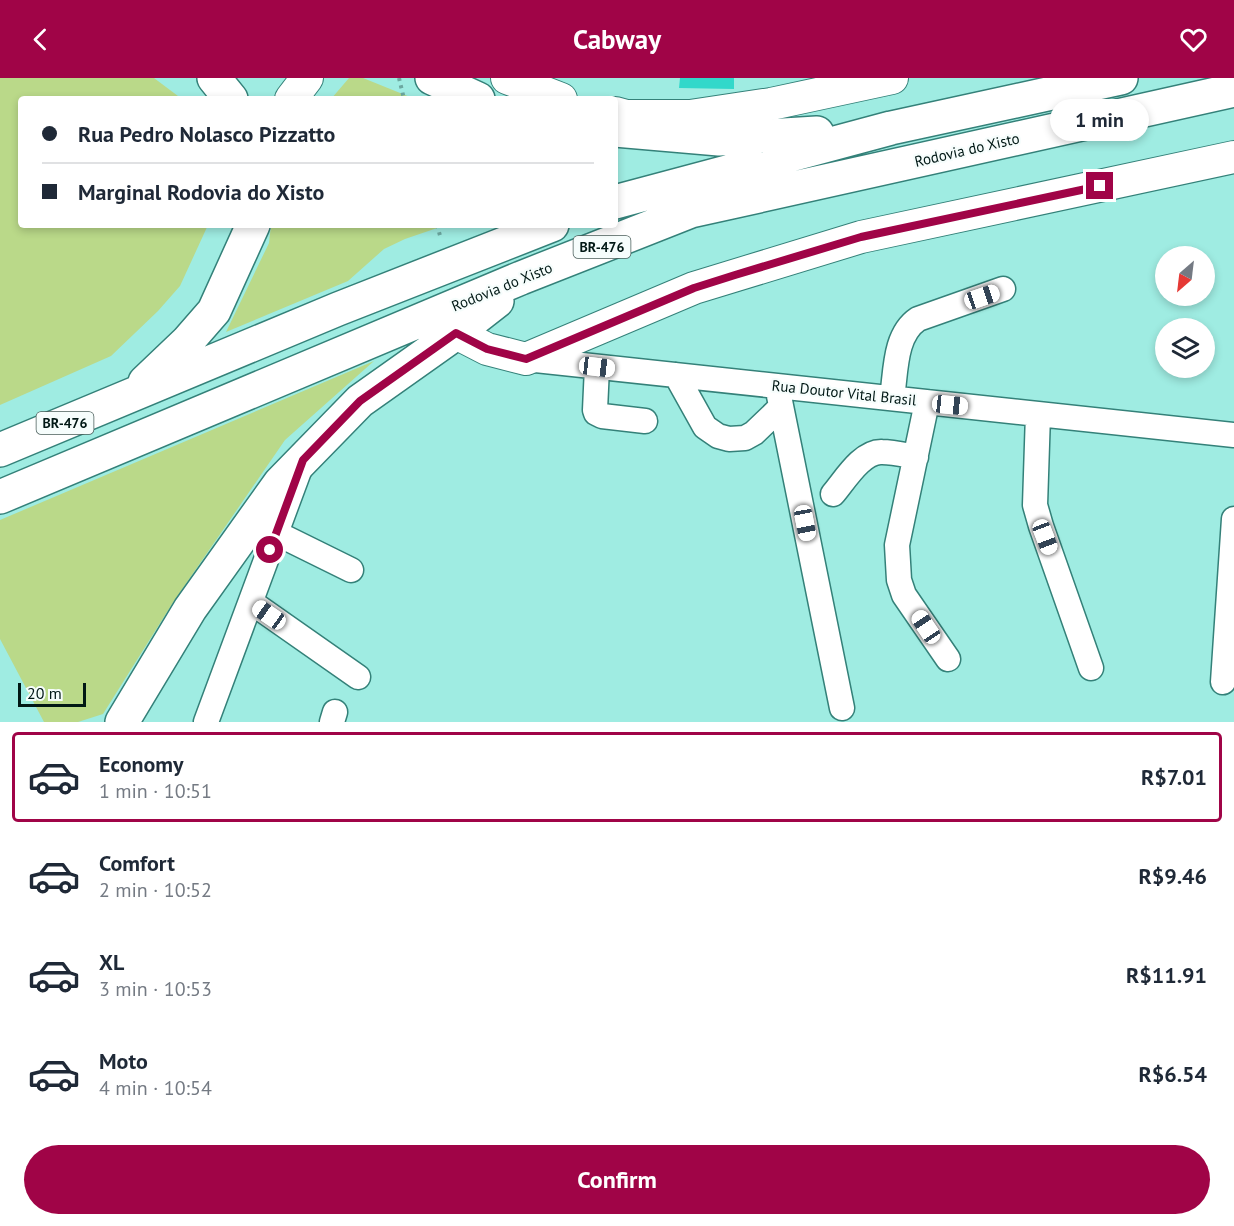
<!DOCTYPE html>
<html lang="en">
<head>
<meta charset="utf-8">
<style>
	:root { --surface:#fff; --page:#f2f2f3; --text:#1f2937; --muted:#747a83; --line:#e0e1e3; --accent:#a00447 }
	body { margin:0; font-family:"PT Sans",sans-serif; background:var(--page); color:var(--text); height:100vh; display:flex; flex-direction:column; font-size:22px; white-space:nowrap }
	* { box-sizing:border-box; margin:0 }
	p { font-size:20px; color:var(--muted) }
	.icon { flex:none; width:33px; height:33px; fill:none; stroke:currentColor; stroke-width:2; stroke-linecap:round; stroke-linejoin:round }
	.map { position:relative; height:644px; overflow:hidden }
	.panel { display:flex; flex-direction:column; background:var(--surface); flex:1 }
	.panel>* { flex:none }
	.guide { position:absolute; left:18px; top:18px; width:600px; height:132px; border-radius:6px; box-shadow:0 3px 9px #0003; display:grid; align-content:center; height:132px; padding:0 24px; background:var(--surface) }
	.needle { width:39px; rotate:208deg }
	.tools { position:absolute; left:1155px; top:168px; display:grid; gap:12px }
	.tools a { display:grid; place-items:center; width:60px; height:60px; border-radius:50%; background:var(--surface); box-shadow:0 3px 9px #0003; font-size:30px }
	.scale { position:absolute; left:18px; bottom:15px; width:68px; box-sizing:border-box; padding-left:6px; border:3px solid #011815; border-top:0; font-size:16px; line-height:21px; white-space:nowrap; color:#011815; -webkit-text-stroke:4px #f6fdfc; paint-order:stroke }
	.end { position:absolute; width:27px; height:27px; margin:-14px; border:8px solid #a00447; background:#fff; box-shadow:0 0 0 3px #fff }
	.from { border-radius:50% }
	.bubble { position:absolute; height:42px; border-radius:21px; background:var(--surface); box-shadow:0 3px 9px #0003; font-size:20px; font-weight:600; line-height:42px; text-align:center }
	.car { position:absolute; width:18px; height:36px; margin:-18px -9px; border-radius:8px; box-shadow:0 0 4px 2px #0007; background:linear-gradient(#fff 24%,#345 0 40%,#fff 0 76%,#345 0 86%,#fff 0) }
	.guide b { display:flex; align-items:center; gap:21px; height:57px; font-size:22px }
	.guide b+b { border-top:2px solid var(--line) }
	.guide i { width:15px; height:15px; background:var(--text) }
	ul { padding:10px 0 0; list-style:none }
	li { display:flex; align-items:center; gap:18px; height:90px; margin:0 12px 9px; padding:0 12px; border:3px solid transparent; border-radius:6px }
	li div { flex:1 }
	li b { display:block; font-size:22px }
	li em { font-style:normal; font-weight:600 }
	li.on { border-color:var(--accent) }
	li>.icon { width:54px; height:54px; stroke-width:1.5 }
	.button { display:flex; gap:12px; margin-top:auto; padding:12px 24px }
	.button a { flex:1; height:69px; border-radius:36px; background:var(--accent); color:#fff; font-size:24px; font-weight:600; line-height:69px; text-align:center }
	header { display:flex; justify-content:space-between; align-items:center; height:78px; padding:0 24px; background:var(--accent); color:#fff; font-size:27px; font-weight:600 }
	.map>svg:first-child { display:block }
	.grass { fill:#bad989 }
	.building { fill:#32d8ca }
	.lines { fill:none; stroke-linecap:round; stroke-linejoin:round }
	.minor-casing { stroke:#348179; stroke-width:27 }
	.major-casing { stroke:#348179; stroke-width:34 }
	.highway-casing { stroke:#348179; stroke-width:36 }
	.path { stroke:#6ca8a0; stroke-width:4; stroke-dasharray:3 4.5; stroke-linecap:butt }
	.minor { stroke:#fff; stroke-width:24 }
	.major { stroke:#fff; stroke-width:32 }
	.highway { stroke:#fff; stroke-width:33 }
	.route { stroke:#a00447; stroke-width:8 }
	.labels { text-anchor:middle; stroke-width:4.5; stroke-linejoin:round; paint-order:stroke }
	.shield { fill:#f6fdfc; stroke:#4a5d5a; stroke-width:1.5 }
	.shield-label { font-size:14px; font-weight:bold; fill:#011815 }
	.street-label { font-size:15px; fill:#011815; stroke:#f6fdfc }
</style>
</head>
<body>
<header><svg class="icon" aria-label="back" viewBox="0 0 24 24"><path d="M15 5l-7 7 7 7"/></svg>Cabway<svg class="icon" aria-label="heart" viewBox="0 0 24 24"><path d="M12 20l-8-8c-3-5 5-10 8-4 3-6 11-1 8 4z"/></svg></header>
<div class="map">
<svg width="1234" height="644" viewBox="0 0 1234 644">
	<rect width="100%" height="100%" fill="#9fece2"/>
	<path class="grass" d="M0 0H154L182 21H21V147H208L180 208 158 233 111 278 0 327Z
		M349 0H363L415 21H331Z
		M271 147H446L405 161 384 171 348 203 226 254 269 165Z
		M374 283 285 362 174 523 103 636 78 644H44L0 561V442Z"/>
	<path class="building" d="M680 0H734V11L679 10Z"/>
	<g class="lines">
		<g class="minor-casing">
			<path id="minor" d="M526 281 1234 357
				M597 289 595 332 596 335 602 338 645 343
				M676 297 705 349 718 358 729 361 745 360 754 355 781 329
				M777 308 842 630
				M892 320C896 294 894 257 918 241L1003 211
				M927 324 897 467 899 502 904 517 948 581
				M1038 336 1035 427 1041 448 1091 590
				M833 416C845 402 862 373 882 374 893 374 905 377 916 379
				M276 455 351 492
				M251 524 358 599
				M1223 604 1234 441
				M206 644 299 393
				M332 644 335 634"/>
		</g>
		<g class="major-casing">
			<path id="major" d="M507 0 561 21
				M291 21 307 0
				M615 35 626 38H690L771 26 892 0
				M456 255 487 271 526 281 694 210 861 159 1234 79"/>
		</g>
		<g class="highway-casing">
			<path id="highway" d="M214 0 231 21
				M432 0 478 21
				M615 52 719 61 817 55
				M615 124 891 50 1121 0
				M145 304 187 264 214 233 253 147
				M0 372 338 231 552 147
				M0 419 521 200 691 133 1234 12
				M122 644 190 531 280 405 360 323 456 255 497 223"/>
		</g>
		<path class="path" d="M399 0 404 21
			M437 147 441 161"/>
		<use href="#minor" class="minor"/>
		<use href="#major" class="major"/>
		<use href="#highway" class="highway"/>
	</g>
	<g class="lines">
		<path class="route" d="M270 472 303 382 360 323 456 255 487 271 526 281 694 210 735 197 861 159 1100 108"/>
	</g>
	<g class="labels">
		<g class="shield">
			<rect x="573.5" y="158" width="57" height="22" rx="4.5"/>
			<rect x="36.5" y="334" width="57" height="22" rx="4.5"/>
		</g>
		<g class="shield-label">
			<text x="602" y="174">BR-476</text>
			<text x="65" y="350">BR-476</text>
		</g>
		<g class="street-label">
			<text transform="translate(967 72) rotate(-13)" y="5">Rodovia do Xisto</text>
			<text transform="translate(502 209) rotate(-22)" y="5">Rodovia do Xisto</text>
			<text transform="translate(844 315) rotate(6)" y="5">Rua Doutor Vital Brasil</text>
		</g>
	</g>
</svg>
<div class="tools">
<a><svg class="needle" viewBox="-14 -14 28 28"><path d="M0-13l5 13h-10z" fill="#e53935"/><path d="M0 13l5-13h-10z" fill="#747a83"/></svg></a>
<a><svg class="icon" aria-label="layers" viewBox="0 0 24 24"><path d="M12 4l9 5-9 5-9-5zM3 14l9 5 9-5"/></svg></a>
</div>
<div class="scale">20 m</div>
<i class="end from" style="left:270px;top:472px"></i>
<i class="end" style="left:1100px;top:108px"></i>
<div class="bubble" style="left:1050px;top:21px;width:99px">1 min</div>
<i class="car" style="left:982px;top:219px;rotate:71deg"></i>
<i class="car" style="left:597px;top:289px;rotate:97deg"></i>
<i class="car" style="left:950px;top:327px;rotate:96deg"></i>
<i class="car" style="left:805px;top:445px;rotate:169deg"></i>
<i class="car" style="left:1045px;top:459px;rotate:159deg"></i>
<i class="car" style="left:269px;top:537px;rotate:305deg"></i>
<i class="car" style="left:926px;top:549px;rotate:326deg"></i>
<div class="guide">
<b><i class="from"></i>Rua Pedro Nolasco Pizzatto</b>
<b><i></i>Marginal Rodovia do Xisto</b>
</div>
</div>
<section class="panel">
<ul>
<li class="on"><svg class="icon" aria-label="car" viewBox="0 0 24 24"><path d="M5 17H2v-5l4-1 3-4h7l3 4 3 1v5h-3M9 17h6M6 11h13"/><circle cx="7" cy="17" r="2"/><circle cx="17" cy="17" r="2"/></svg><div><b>Economy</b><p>1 min · 10:51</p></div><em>R$7.01</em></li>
<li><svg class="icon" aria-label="car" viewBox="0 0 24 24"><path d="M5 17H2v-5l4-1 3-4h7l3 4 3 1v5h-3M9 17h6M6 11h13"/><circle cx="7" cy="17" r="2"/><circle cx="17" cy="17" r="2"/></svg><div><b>Comfort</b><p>2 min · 10:52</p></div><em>R$9.46</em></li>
<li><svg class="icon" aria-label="car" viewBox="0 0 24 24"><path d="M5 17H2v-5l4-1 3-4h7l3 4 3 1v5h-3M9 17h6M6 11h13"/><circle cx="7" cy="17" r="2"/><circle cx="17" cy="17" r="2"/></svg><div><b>XL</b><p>3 min · 10:53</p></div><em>R$11.91</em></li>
<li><svg class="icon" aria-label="car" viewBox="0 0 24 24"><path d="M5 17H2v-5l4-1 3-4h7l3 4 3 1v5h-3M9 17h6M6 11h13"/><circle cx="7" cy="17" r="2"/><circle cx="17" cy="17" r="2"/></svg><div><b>Moto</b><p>4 min · 10:54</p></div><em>R$6.54</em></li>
</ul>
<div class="button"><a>Confirm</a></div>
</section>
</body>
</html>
